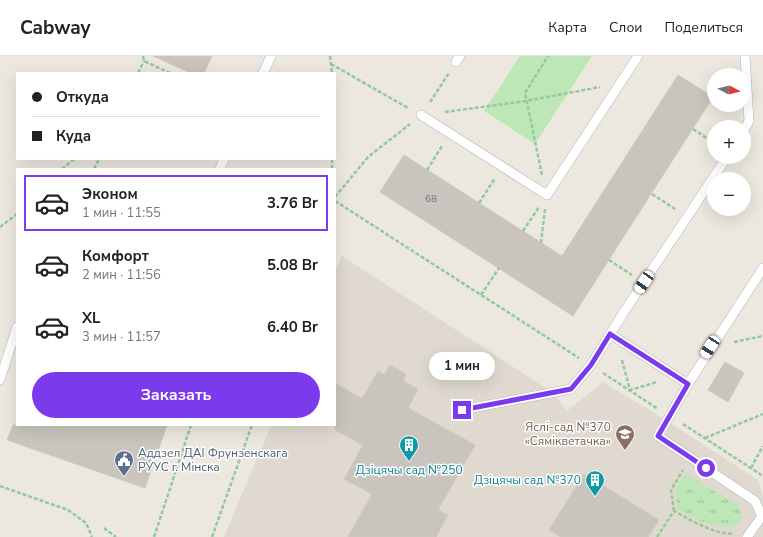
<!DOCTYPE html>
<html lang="ru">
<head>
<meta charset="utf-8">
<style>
	:root { --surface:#fff; --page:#f2f2f2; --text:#222; --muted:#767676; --line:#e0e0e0; --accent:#7c3aed }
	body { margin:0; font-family:"Nunito Sans",sans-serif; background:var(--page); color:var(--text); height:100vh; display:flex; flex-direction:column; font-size:15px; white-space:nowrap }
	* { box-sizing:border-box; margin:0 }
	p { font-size:13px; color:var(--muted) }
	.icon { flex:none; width:22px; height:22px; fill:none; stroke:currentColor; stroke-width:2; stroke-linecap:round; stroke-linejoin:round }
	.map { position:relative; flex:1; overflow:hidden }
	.drawer { position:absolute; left:16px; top:112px; width:320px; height:258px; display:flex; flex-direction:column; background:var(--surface); border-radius:0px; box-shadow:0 4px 16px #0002 }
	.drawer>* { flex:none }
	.hud { position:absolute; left:16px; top:16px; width:320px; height:88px; border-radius:0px; box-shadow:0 4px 16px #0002; display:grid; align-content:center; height:88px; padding:0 16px; background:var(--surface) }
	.needle { width:26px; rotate:97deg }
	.buttons { position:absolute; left:707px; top:12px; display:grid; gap:8px }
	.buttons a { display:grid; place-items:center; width:44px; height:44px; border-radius:50%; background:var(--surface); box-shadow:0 4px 16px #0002; font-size:20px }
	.end { position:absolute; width:18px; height:18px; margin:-9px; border:5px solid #7c3aed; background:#fff; box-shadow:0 0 0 2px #fff }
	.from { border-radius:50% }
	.bubble { position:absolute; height:28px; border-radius:14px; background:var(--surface); box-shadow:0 4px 16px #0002; font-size:13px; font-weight:700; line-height:28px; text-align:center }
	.car { position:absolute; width:12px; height:24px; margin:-12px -6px; border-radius:5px; box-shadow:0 0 3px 1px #0007; background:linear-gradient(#fff 24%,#345 0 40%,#fff 0 76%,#345 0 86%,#fff 0) }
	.hud b { display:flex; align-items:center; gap:14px; height:38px; font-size:15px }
	.hud b+b { border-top:1px solid var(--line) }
	.hud i { width:10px; height:10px; background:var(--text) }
	ul { padding:7px 0 0; list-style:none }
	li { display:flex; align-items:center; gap:12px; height:56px; margin:0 8px 6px; padding:0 8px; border:2px solid transparent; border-radius:0px }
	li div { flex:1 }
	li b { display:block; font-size:15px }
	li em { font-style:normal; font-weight:700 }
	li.current { border-color:var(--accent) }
	li>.icon { width:36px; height:36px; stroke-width:1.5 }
	.cta { display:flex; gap:8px; margin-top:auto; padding:8px 16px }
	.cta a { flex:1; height:46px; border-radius:24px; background:var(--accent); color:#fff; font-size:16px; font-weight:700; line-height:46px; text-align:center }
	header { display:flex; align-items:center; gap:24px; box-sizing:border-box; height:56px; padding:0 20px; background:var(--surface); border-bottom:1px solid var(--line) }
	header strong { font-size:19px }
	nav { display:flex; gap:22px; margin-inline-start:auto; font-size:14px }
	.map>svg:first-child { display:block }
	.education { fill:#dfd9cf }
	.grass { fill:url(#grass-tufts) }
	.green { fill:#bee7b8 }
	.building { fill:#c9c5be; stroke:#d1c8bd }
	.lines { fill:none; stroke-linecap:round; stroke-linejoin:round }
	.service-casing { stroke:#b2b7bb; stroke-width:10 }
	.path { stroke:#93ca9b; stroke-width:2.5; stroke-dasharray:4 2; stroke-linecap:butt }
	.service { stroke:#fff; stroke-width:9 }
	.route { stroke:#7c3aed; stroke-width:5 }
	.labels { text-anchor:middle; stroke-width:3; stroke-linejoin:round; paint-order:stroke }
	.number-label { font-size:10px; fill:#747778 }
	.education-label { font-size:12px; fill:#785e54; stroke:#fff; text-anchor:end }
	.service-label { font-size:12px; fill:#4e5e75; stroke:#fff; text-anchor:start }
	.culture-label { font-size:12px; fill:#0d838f; stroke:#fff }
</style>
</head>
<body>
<header>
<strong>Cabway</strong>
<nav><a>Карта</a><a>Слои</a><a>Поделиться</a></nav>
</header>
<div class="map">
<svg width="763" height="481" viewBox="0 0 763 481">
	<defs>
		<pattern id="grass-tufts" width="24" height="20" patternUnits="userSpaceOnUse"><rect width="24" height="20" fill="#bee7b8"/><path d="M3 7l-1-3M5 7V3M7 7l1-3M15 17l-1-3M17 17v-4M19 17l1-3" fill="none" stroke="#9dbe99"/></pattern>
	</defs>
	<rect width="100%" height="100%" fill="#ece8df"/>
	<path class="education" d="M342 200 552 336 567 355 603 326 667 365 758 424 763 440V481H224L271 369H335V216Z"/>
	<path class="grass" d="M686 418 738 449 742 463C728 481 695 463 678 454L675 433Z"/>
	<path class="green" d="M520 0H592L535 88 484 55Z"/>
	<path class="building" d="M153 0H212L204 17H191Z
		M678 19 713 41 573 260 380 136 404 99 562 200Z
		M725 306 744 317 728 346 708 334Z
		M390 309 406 318 403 325 418 333 408 352 475 389 438 454 448 459 436 481H348L372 438 344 423 363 389 335 374V327L362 343 378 315 384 319Z
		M13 369H167L145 432 7 384Z
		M584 418 659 464 648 481H561L549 474Z"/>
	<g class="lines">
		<g class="service-casing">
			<path id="service" d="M456 6 460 0
				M263 17 271 0
				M421 59 547 139 638 0
				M744 74 749 65 745 0
				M220 113 224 103
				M610 278 688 328 763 212
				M0 324 17 271
				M688 328 658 380 755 445 762 460 747 481
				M462 354 571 333 591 309 624 256 727 101"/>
		</g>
		<path class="path" d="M143 0 144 5 170 17
			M330 0 332 17
			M331 8 408 52
			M138 17 144 5
			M430 46 449 17
			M445 56 526 45 600 31
			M693 73 714 87
			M332 103V113
			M62 113 74 103
			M94 113 99 103
			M427 114 442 90
			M542 119 525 37 548 0
			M652 138 675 153
			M335 141 368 101 410 68
			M335 145 579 302
			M479 147 495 122
			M0 171 17 158
			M523 175 539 151
			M541 187 545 153
			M609 204 632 219
			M481 239 499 212
			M734 286 763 280
			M622 304 630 334 657 326
			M603 317 658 353
			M683 368 763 420
			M705 382 763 358
			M751 412 763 390
			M0 430 68 454 86 467 92 481
			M674 455 671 434 683 414
			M104 472 116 481
			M154 481 191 369
			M212 481 252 369
			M657 481 674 455C687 462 719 481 733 477"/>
		<use href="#service" class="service"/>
	</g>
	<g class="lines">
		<path class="route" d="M462 354 571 333 591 309 610 278 688 328 658 380 706 412"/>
	</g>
	<defs>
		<g id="school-pin" transform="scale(1)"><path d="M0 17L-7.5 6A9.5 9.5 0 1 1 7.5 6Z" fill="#8d6e63" stroke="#fff"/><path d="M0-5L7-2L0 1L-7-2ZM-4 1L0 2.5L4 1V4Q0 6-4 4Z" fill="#fff"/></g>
		<g id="building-pin" transform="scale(1)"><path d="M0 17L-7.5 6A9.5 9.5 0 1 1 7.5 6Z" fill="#0f9aa8" stroke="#fff"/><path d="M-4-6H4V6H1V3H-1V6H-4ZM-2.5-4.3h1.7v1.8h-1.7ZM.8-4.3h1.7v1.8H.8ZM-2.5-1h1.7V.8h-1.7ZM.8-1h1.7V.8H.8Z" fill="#fff"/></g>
		<g id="civic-pin" transform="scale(1)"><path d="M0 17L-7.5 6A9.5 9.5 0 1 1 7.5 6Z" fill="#5c6f8a" stroke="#fff"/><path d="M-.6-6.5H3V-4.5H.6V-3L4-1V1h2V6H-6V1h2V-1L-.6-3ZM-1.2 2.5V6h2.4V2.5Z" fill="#fff"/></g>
	</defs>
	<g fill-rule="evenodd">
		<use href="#school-pin" x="625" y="378"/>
		<use href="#building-pin" x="409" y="389"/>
		<use href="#civic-pin" x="124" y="404"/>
		<use href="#building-pin" x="595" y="424"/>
	</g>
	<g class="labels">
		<g class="number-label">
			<text x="431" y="146">68</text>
		</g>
		<g class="education-label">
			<text x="611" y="375">Яслі-сад №370<tspan x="611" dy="14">«Сямікветачка»</tspan></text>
		</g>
		<g class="service-label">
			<text x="138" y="401">Аддзел ДАІ Фрунзенскага<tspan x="138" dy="14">РУУС г. Мінска</tspan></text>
		</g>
		<g class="culture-label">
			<text x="409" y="418">Дзіцячы сад №250</text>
			<text x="581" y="428" text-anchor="end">Дзіцячы сад №370</text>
		</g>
	</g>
</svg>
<div class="buttons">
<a><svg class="needle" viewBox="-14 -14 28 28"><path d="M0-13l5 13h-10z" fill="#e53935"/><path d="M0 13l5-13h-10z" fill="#767676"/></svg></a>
<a>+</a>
<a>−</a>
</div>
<i class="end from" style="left:706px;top:412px"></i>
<i class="end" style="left:462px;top:354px"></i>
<div class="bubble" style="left:429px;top:296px;width:66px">1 мин</div>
<i class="car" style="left:644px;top:226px;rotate:214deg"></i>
<i class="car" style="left:710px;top:291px;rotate:213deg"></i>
<div class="hud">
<b><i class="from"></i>Откуда</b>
<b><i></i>Куда</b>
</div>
<section class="drawer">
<ul>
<li class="current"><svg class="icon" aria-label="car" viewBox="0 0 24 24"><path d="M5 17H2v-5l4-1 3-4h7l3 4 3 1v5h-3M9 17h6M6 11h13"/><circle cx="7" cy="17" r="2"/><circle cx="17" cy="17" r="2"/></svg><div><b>Эконом</b><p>1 мин · 11:55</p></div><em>3.76 Br</em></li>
<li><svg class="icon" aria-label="car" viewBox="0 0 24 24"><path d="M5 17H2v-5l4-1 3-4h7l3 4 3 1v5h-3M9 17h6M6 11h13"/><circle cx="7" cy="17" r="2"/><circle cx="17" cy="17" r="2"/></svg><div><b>Комфорт</b><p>2 мин · 11:56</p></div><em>5.08 Br</em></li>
<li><svg class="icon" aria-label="car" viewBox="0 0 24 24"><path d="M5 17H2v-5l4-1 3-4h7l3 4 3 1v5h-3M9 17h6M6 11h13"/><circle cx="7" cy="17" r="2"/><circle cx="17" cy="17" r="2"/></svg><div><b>XL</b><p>3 мин · 11:57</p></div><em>6.40 Br</em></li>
</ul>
<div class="cta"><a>Заказать</a></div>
</section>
</div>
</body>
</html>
